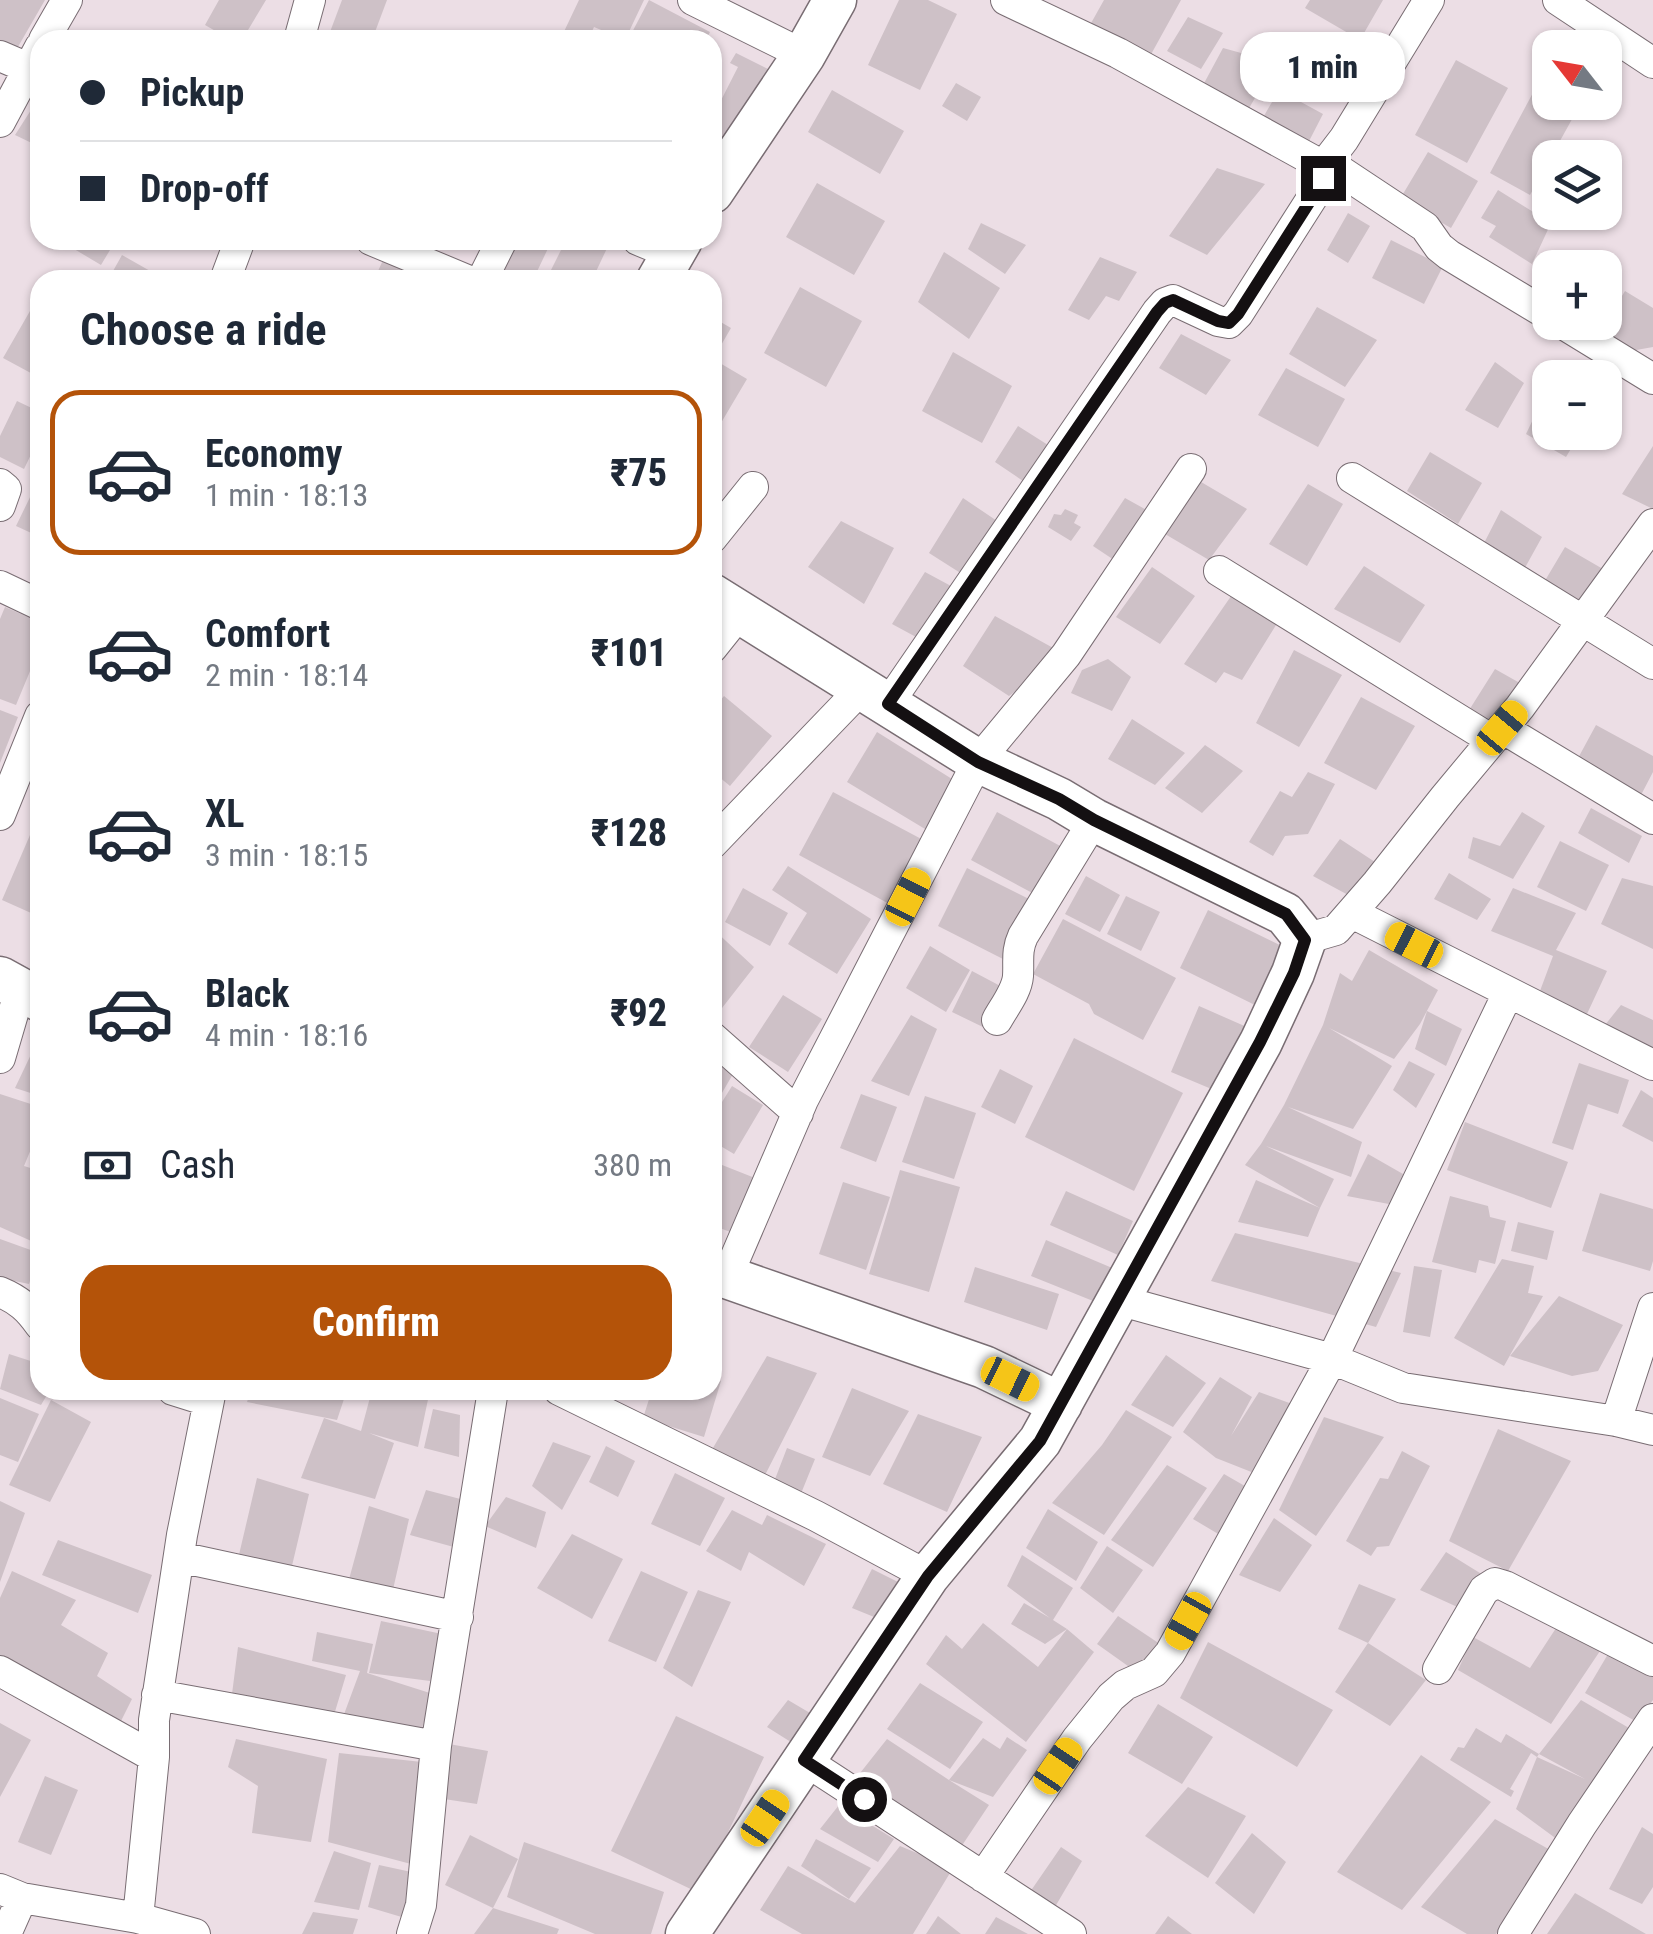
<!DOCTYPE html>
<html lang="en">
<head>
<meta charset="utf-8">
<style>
	:root { --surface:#fff; --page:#f2f2f3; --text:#1f2937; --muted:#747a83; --line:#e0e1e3; --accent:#b45309 }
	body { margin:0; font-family:"Roboto Condensed",sans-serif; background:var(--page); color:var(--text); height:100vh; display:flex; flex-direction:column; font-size:38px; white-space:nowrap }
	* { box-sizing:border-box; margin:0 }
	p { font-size:32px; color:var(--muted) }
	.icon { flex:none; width:55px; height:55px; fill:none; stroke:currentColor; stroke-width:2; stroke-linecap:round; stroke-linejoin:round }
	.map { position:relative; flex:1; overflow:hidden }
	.sheet { position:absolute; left:30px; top:270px; width:692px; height:1130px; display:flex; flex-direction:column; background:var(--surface); border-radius:30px; box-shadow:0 2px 8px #0004 }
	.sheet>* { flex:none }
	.banner { position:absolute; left:30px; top:30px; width:692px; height:220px; border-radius:30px; box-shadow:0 2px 8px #0004; display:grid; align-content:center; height:220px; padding:0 50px; background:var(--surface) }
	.needle { width:65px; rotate:301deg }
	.buttons { position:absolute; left:1532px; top:30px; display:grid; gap:20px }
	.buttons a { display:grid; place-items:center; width:90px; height:90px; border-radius:20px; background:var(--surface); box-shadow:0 2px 8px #0004; font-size:50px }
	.end { position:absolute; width:45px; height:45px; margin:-22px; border:12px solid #141012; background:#fff; box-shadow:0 0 0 5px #fff }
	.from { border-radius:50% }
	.bubble { position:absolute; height:70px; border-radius:30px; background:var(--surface); box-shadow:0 2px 8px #0004; font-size:32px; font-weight:800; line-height:70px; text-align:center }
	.car { position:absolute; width:30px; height:60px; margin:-30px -15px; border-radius:12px; box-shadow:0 0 8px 2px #0007; background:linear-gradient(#f5c518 24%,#345 0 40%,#f5c518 0 76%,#345 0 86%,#f5c518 0) }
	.banner b { display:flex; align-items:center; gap:35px; height:95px; font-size:38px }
	.banner b+b { border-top:2px solid var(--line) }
	.banner i { width:25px; height:25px; background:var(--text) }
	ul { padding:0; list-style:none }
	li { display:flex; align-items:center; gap:30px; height:165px; margin:0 20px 15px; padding:0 30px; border:5px solid transparent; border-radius:30px }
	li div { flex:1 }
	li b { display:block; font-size:38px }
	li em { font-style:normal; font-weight:800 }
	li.on { border-color:var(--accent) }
	li>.icon { width:90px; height:90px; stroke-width:1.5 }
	h2 { padding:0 50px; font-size:45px; line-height:120px }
	.pay { display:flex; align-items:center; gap:25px; height:110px; padding:0 50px; font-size:38px }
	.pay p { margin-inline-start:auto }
	.button { display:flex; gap:20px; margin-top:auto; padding:20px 50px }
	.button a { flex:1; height:115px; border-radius:30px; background:var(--accent); color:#fff; font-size:40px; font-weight:800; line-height:115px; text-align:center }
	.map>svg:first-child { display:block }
	.building { fill:#cec1c7 }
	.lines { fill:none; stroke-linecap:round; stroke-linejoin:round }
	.minor-casing { stroke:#796d73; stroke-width:32 }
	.secondary-casing { stroke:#796d73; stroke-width:45 }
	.minor { stroke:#fff; stroke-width:30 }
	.secondary { stroke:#fff; stroke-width:42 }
	.route { stroke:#141012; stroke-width:12 }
</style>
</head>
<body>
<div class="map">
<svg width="1653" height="1934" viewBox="0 0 1653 1934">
	<rect width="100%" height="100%" fill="#ecdee5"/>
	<path class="building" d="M0 0H45L15 52 0 44Z
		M219 0H266L242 40H231L205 25Z
		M342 0H387L372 40H327Z
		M579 0H644L625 40 594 27 588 40H560Z
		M649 0 710 32 706 40H628Z
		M899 0H928L957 14 920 90 868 65Z
		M1104 0H1181L1149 58 1090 25Z
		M1310 0H1383L1360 40 1305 8Z
		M1188 17 1223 33 1201 69 1167 51Z
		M1223 48 1252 56 1240 73 1263 84 1248 110 1202 87Z
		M736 53 772 71 735 143 712 132V118L738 67 730 63Z
		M1456 60 1508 88 1467 163 1415 135Z
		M956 83 981 97 967 121 942 106Z
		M1535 89 1550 97V102H1559L1576 112 1530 195 1490 173Z
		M832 90 904 131 880 174 808 132Z
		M1279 90 1323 114 1307 145 1261 121Z
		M40 96V147L15 135Z
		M1428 152 1478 181 1451 228 1400 199Z
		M1217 168 1265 184 1207 255 1169 236Z
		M817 183 885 221 854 275 786 237Z
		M1498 190 1551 223 1532 264 1489 237 1496 226 1481 218Z
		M1348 213 1370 226 1348 263 1327 250Z
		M981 223 1026 245 1005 274 968 249Z
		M59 240H116L101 265Z
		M510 240H552L533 280H492Z
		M566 240H600L609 244 592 280H546Z
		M1391 240 1443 266 1424 304 1372 278Z
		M944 252 1000 288 969 339 918 302Z
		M122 255 166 280H108Z
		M1100 257 1137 272 1119 301 1106 296 1089 320 1068 310Z
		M383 260 425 280H374Z
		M800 287 862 321 826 387 764 353Z
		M1625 291 1653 308V347L1625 352 1597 337Z
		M1317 307 1377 340 1345 387 1289 354Z
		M30 311 40 316V378L3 358Z
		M712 317 731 328 713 359 747 379 718 428 712 425Z
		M1181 334 1231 360 1206 395 1159 368Z
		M953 352 1012 386 982 443 922 411Z
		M1495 362 1524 383 1498 428 1465 410Z
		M1561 362 1589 378H1553Z
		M1286 368 1345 399 1318 447 1258 415Z
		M1550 384V432H1581L1566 457 1526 434Z
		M17 401 40 412V436L24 469 0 457V436Z
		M1018 426 1048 445 1023 481 995 462Z
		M1653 446V509L1622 494Z
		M1430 452 1482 483 1458 524 1407 491Z
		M1196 479 1247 509 1209 560 1165 534Z
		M1308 484 1343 504 1307 566 1269 544Z
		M34 489 40 492V537L16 526Z
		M963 498 1009 529 973 581 929 553Z
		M1125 498 1152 513 1117 562 1093 546Z
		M1065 509 1078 515 1074 523 1081 527 1071 541 1048 527 1054 514 1061 515Z
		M1501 510 1542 537 1521 575 1481 549Z
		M841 521 894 548 864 604 808 567Z
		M1565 547 1615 576 1578 607 1543 584Z
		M1364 566 1425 605 1400 643 1334 609Z
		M1152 567 1195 596 1160 644 1116 617Z
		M925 572 964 593 929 644 892 624Z
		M1236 589 1281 617 1242 680 1224 672 1216 683 1184 664Z
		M5 607 40 622V647L16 705 0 699V619Z
		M995 616 1066 655 1009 696 963 666Z
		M1294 650 1342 675 1299 747 1256 723Z
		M1108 659 1131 677 1112 711 1071 693 1082 670Z
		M1495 669 1532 690 1491 729 1466 715Z
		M724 696 772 736 730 786 712 771V710Z
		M1361 697 1415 726 1376 790 1324 763Z
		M0 710 18 717 0 763Z
		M1132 719 1185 753 1155 785 1108 759Z
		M1596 725 1653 756V772L1641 795 1577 760Z
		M877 732 960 784 930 832 847 782Z
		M1205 745 1243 771 1202 813 1165 788Z
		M1308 772 1335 784 1308 834 1285 836 1273 856 1249 842 1280 791 1292 797Z
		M833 792 927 842 893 906 799 855Z
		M1591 808 1642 836 1629 863 1578 833Z
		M997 812 1064 848 1038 896 971 860Z
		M1522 812 1545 826 1513 879 1468 858 1473 837 1500 846Z
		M33 828 40 831V917L2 900Z
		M1340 839 1375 862 1350 896 1313 876Z
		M1560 841 1609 865 1586 911 1537 887Z
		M788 866 871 919 837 974 788 944 807 913 772 890Z
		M967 868 1033 901 1003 959 938 926Z
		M1449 873 1491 899 1477 920 1434 899Z
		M1086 876 1120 895 1100 932 1065 914Z
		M1622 878 1653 886V949L1601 924Z
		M743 888 788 913 770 946 725 922Z
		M1513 888 1576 913 1556 950 1607 971 1580 1029 1537 999 1553 956 1491 931Z
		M1126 896 1160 912 1141 951 1107 934Z
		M1208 910 1292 951 1263 1009 1180 968Z
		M1063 919 1176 978 1143 1040 1094 1014 1089 1004 1033 974Z
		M712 928 754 967 715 1017 712 1015Z
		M930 946 970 970 946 1012 906 988Z
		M1369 950 1438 990 1420 1024 1394 1059 1329 1028 1392 1066 1353 1129 1288 1107 1362 1142 1351 1177 1266 1146 1334 1179 1320 1208 1245 1165 1261 1144 1284 1105 1323 1025 1340 973 1352 981Z
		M972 971 1006 989 987 1029 952 1012Z
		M783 995 822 1019 788 1072 749 1047Z
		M1621 1005 1653 1020V1058L1601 1030Z
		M1199 1006 1249 1028 1221 1093 1171 1072Z
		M1427 1011 1462 1029 1446 1066 1415 1049Z
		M911 1015 937 1029 909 1096 871 1081Z
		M1074 1038 1183 1093 1134 1191 1025 1137Z
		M35 1046 40 1049V1096L15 1088Z
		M1409 1061 1435 1074 1416 1108 1393 1090Z
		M712 1062 733 1074 712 1110Z
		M1579 1063 1629 1080 1618 1114 1588 1104 1573 1150 1552 1143Z
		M1000 1069 1033 1086 1015 1124 981 1107Z
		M732 1086 763 1105 734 1154 712 1141V1118Z
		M1641 1090 1653 1098V1142L1622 1126Z
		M0 1094 40 1107V1122L36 1137 24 1166 40 1171 38 1244 0 1227Z
		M861 1094 897 1107 876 1162 840 1148Z
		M925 1096 976 1113 954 1179 902 1162Z
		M1465 1122 1568 1162 1551 1208 1447 1170Z
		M1368 1154 1410 1178 1394 1205 1347 1196Z
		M712 1161 760 1180 738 1235 712 1225Z
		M900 1170 960 1187 929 1292 869 1274Z
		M1256 1180 1320 1208 1308 1237 1238 1222Z
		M843 1182 890 1197 866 1270 819 1254Z
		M1066 1191 1133 1221 1118 1255 1050 1225Z
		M1600 1193 1653 1209V1261L1650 1271 1582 1251Z
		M1450 1196 1488 1206 1490 1217 1506 1221 1495 1264 1479 1260 1476 1273 1432 1262Z
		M1518 1222 1554 1231 1547 1260 1511 1251Z
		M1235 1233 1401 1273 1376 1327 1211 1281Z
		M0 1239 39 1253 29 1284 0 1278Z
		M1046 1240 1117 1270 1103 1305 1031 1276Z
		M1502 1259 1534 1266 1528 1293 1543 1296 1504 1366 1454 1338Z
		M1414 1266 1442 1270 1430 1337 1403 1332Z
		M975 1267 1059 1294 1047 1330 964 1302Z
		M1559 1296 1623 1325 1598 1371 1572 1376 1510 1356Z
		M9 1354 40 1364V1390H50L41 1405 0 1389Z
		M1166 1355 1206 1383 1173 1427 1131 1405Z
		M767 1356 817 1373 763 1479 710 1453Z
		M1220 1377 1252 1397 1231 1436 1259 1392 1295 1405 1259 1475 1216 1458 1183 1432Z
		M712 1379 721 1381 704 1437 643 1418 652 1390H712Z
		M852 1388 909 1411 870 1476 822 1457Z
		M251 1390H347L337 1420 247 1402Z
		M372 1390H430L418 1447 369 1433 394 1443 375 1499 301 1478 324 1418 361 1431Z
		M0 1398 39 1414 18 1462 0 1455Z
		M51 1400 91 1422 50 1502 9 1485Z
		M433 1409 460 1415 459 1457 424 1448Z
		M1126 1410 1172 1437 1104 1535 1052 1503 1102 1445Z
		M918 1414 982 1437 947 1512 883 1484Z
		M1324 1417 1384 1437 1316 1536 1279 1510Z
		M1498 1429 1571 1461 1508 1571 1449 1541Z
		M553 1442 591 1456 562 1510 532 1486Z
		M606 1446 635 1461 618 1497 589 1482Z
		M787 1448 815 1459 800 1496 772 1487Z
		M1402 1451 1430 1466 1389 1546 1377 1547 1371 1556 1346 1541 1380 1478 1388 1479Z
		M1167 1465 1207 1488 1153 1567 1111 1540Z
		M675 1473 725 1498 700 1546 651 1524Z
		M1224 1474 1250 1489 1225 1538 1193 1519Z
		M257 1478 309 1494 291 1570 238 1559Z
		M426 1490 468 1501 461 1549 410 1535Z
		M506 1497 546 1512 536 1548 485 1526Z
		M0 1501 25 1513 0 1582Z
		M369 1506 409 1519 392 1594 348 1583Z
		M1048 1509 1098 1542 1076 1581 1026 1548Z
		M732 1510 762 1525 767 1515 826 1544 804 1586 749 1552 741 1571 706 1551Z
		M1274 1518 1312 1545 1280 1592 1239 1575Z
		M572 1534 623 1559 592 1619 537 1588Z
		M58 1540 152 1575 138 1613 42 1575Z
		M1107 1546 1143 1570 1113 1613 1080 1588Z
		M1446 1552 1488 1578 1464 1610 1420 1590Z
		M1022 1555 1073 1588 1053 1620 1067 1629 1045 1644 1011 1624 1024 1603 1050 1618 1007 1586Z
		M872 1569 904 1585 879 1619 852 1608Z
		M12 1571 76 1600 61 1625 108 1653 97 1676 132 1699 120 1723 0 1658V1598Z
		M641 1571 688 1592 656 1662 608 1641Z
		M1359 1584 1396 1599 1368 1643 1338 1629Z
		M698 1590 731 1602 692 1687 663 1668Z
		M1118 1616 1166 1648 1135 1671 1097 1644Z
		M381 1621 442 1634 430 1681 369 1673Z
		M983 1623 1038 1667 1067 1629 1094 1652 1026 1742 926 1664 946 1635 962 1649Z
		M1558 1625 1602 1648 1551 1724 1458 1670 1473 1637 1530 1668Z
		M317 1632 373 1644 367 1673 433 1694 421 1731 343 1717 360 1671 312 1661Z
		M1208 1642 1333 1710 1297 1767 1180 1698Z
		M1368 1643 1426 1680 1390 1726 1335 1692Z
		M238 1647 346 1675 334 1715 232 1694Z
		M1611 1649 1653 1673V1700L1637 1722 1585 1693Z
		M920 1683 983 1722 950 1769 887 1729Z
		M788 1700 810 1713 794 1744 767 1727Z
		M1581 1700 1629 1728 1558 1840 1516 1809 1537 1757 1585 1779 1539 1754Z
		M1158 1704 1213 1737 1182 1784 1128 1753Z
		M676 1716 764 1757 699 1893 611 1851Z
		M0 1723 31 1740 0 1797Z
		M1476 1728 1501 1743 1506 1734 1539 1754 1537 1757 1531 1753 1510 1789 1514 1791 1511 1797 1450 1760 1458 1747 1464 1748Z
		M1007 1737 1027 1750 993 1797 949 1780 989 1805 959 1850 853 1782 887 1739 949 1780 983 1738 1000 1749Z
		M236 1739 327 1759 311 1842 252 1833 258 1786 228 1767Z
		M449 1744 488 1751 477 1804 444 1799Z
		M339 1753 422 1762 411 1864 328 1842Z
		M1421 1755 1491 1802 1402 1910 1337 1872Z
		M45 1776 78 1790 51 1855 18 1842Z
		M1188 1787 1246 1816 1208 1878 1145 1836Z
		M839 1805 894 1839 878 1862 820 1829Z
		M1495 1819 1552 1851 1496 1934H1467L1421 1907Z
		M1642 1827 1653 1834V1887L1642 1904 1609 1889Z
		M1252 1833 1286 1862 1254 1914 1215 1883Z
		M470 1835 518 1859 493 1908 445 1885Z
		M816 1839 871 1868 849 1899 801 1866Z
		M524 1842 664 1892 651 1934H595L507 1897Z
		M900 1846 953 1868 913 1934H802L760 1910 788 1866 855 1903Z
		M1061 1847 1082 1861 1052 1912 1030 1892Z
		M334 1851 371 1863 359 1910 314 1902Z
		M379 1865 416 1873 405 1918 368 1907Z
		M1575 1893 1646 1934H1547Z
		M493 1908 559 1929 557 1934H474Z
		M313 1912 358 1919 353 1934H302Z
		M938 1916 961 1934H926Z
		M1168 1916 1192 1934H1155Z
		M996 1917 1028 1934H985Z"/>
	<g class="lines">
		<g class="minor-casing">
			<path id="minor" d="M693 0 804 55
				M1558 0 1653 63
				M44 40 67 0
				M299 40 310 0
				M0 56 28 68
				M0 122 40 47
				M1327 162 1425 227 1439 247 1449 255 1550 316
				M1321 169 1344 139 1429 0
				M371 240 467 280
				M638 240 672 254
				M225 280 240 240
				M482 280 502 240
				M1560 322 1653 379
				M1352 478 1653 664
				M0 484 6 489 0 506
				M712 538 753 487
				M1219 571 1492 740
				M0 586 40 605
				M712 648 740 613
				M888 704 1157 312 1165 303 1173 300 1218 321 1229 323 1238 314 1319 187C1324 175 1322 170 1314 161L1118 53 1006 0
				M1502 728 1653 819
				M0 815 40 716
				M712 844 862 688
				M1352 913 1653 1065
				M1305 939 1336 930 1377 883 1445 797 1520 707 1653 524
				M997 1020C1004 1007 1017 991 1018 976 1019 961 1016 951 1023 936L1094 820
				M712 1037 798 1113
				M0 1058 20 990
				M727 1277 803 1100 978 761 1066 655 1191 469
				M0 1292C19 1300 28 1308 40 1325
				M1118 1300 1332 1359 1403 1388 1616 1421 1653 1430
				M173 1390 208 1401
				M559 1390 816 1516 928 1576
				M1616 1421 1653 1308
				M179 1557 458 1617
				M1438 1669 1484 1590 1495 1583 1505 1586 1653 1661
				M0 1671 154 1757
				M157 1695 436 1746
				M804 1760 1071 1934
				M983 1877 1077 1739 1111 1697 1125 1685 1154 1672 1170 1653 1332 1359 1508 993
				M0 1889 22 1898 138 1918 195 1934
				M138 1918 154 1757V1720L182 1535 211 1390
				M6 1934 22 1898
				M412 1934 421 1905 436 1746 493 1390
				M1513 1934 1582 1824 1653 1719"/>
		</g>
		<g class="secondary-casing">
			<path id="secondary" d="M712 192 804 55 835 0
				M658 280 681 240
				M0 978 40 1000
				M712 1272 984 1367 1061 1404
				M687 1934 928 1576 1040 1441 1261 1042 1293 973 1305 939 1285 914 1094 820 1059 799 978 761 712 595"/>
		</g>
		<use href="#minor" class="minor"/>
		<use href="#secondary" class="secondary"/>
	</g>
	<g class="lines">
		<path class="route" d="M864 1799 804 1760 928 1576 1040 1441 1260 1042 1294 973 1305 940 1286 914 1094 820 1059 799 978 762 888 704 1157 312 1165 303 1173 300 1218 321 1229 323 1238 314 1319 187 1323 178"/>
	</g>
</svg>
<div class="buttons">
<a><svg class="needle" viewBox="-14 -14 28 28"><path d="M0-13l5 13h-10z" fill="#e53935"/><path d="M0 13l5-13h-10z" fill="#747a83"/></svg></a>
<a><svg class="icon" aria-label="layers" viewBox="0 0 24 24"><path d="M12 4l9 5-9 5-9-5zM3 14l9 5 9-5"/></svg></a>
<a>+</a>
<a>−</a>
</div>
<i class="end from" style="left:864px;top:1799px"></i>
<i class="end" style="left:1323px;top:178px"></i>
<div class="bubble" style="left:1240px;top:32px;width:165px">1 min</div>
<i class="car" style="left:1502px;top:728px;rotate:40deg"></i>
<i class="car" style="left:908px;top:897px;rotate:27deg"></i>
<i class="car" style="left:1414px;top:945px;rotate:297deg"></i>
<i class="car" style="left:1010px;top:1379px;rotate:116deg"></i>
<i class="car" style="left:1188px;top:1621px;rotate:209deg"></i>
<i class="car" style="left:1058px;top:1766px;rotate:34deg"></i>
<i class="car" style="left:765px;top:1818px;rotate:34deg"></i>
<div class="banner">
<b><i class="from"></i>Pickup</b>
<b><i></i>Drop-off</b>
</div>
<section class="sheet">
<h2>Choose a ride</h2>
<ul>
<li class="on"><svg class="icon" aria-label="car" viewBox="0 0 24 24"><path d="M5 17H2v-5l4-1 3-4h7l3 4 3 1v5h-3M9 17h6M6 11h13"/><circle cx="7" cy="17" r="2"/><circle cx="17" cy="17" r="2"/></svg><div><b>Economy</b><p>1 min · 18:13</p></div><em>₹75</em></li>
<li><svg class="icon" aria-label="car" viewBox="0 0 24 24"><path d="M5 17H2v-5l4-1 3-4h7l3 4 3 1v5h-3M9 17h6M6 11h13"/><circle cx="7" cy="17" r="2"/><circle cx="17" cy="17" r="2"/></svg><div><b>Comfort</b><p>2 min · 18:14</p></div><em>₹101</em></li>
<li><svg class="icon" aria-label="car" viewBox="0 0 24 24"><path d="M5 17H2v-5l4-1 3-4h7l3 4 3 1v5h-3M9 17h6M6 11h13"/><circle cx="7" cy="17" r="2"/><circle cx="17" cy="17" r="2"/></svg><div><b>XL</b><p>3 min · 18:15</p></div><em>₹128</em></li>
<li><svg class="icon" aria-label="car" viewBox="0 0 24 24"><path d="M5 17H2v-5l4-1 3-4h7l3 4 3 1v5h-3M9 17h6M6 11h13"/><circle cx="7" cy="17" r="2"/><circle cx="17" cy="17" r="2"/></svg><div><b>Black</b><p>4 min · 18:16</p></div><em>₹92</em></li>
</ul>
<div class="pay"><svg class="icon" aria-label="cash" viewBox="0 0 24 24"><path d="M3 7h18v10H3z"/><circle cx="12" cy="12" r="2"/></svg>Cash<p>380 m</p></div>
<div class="button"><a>Confirm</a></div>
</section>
</div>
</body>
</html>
